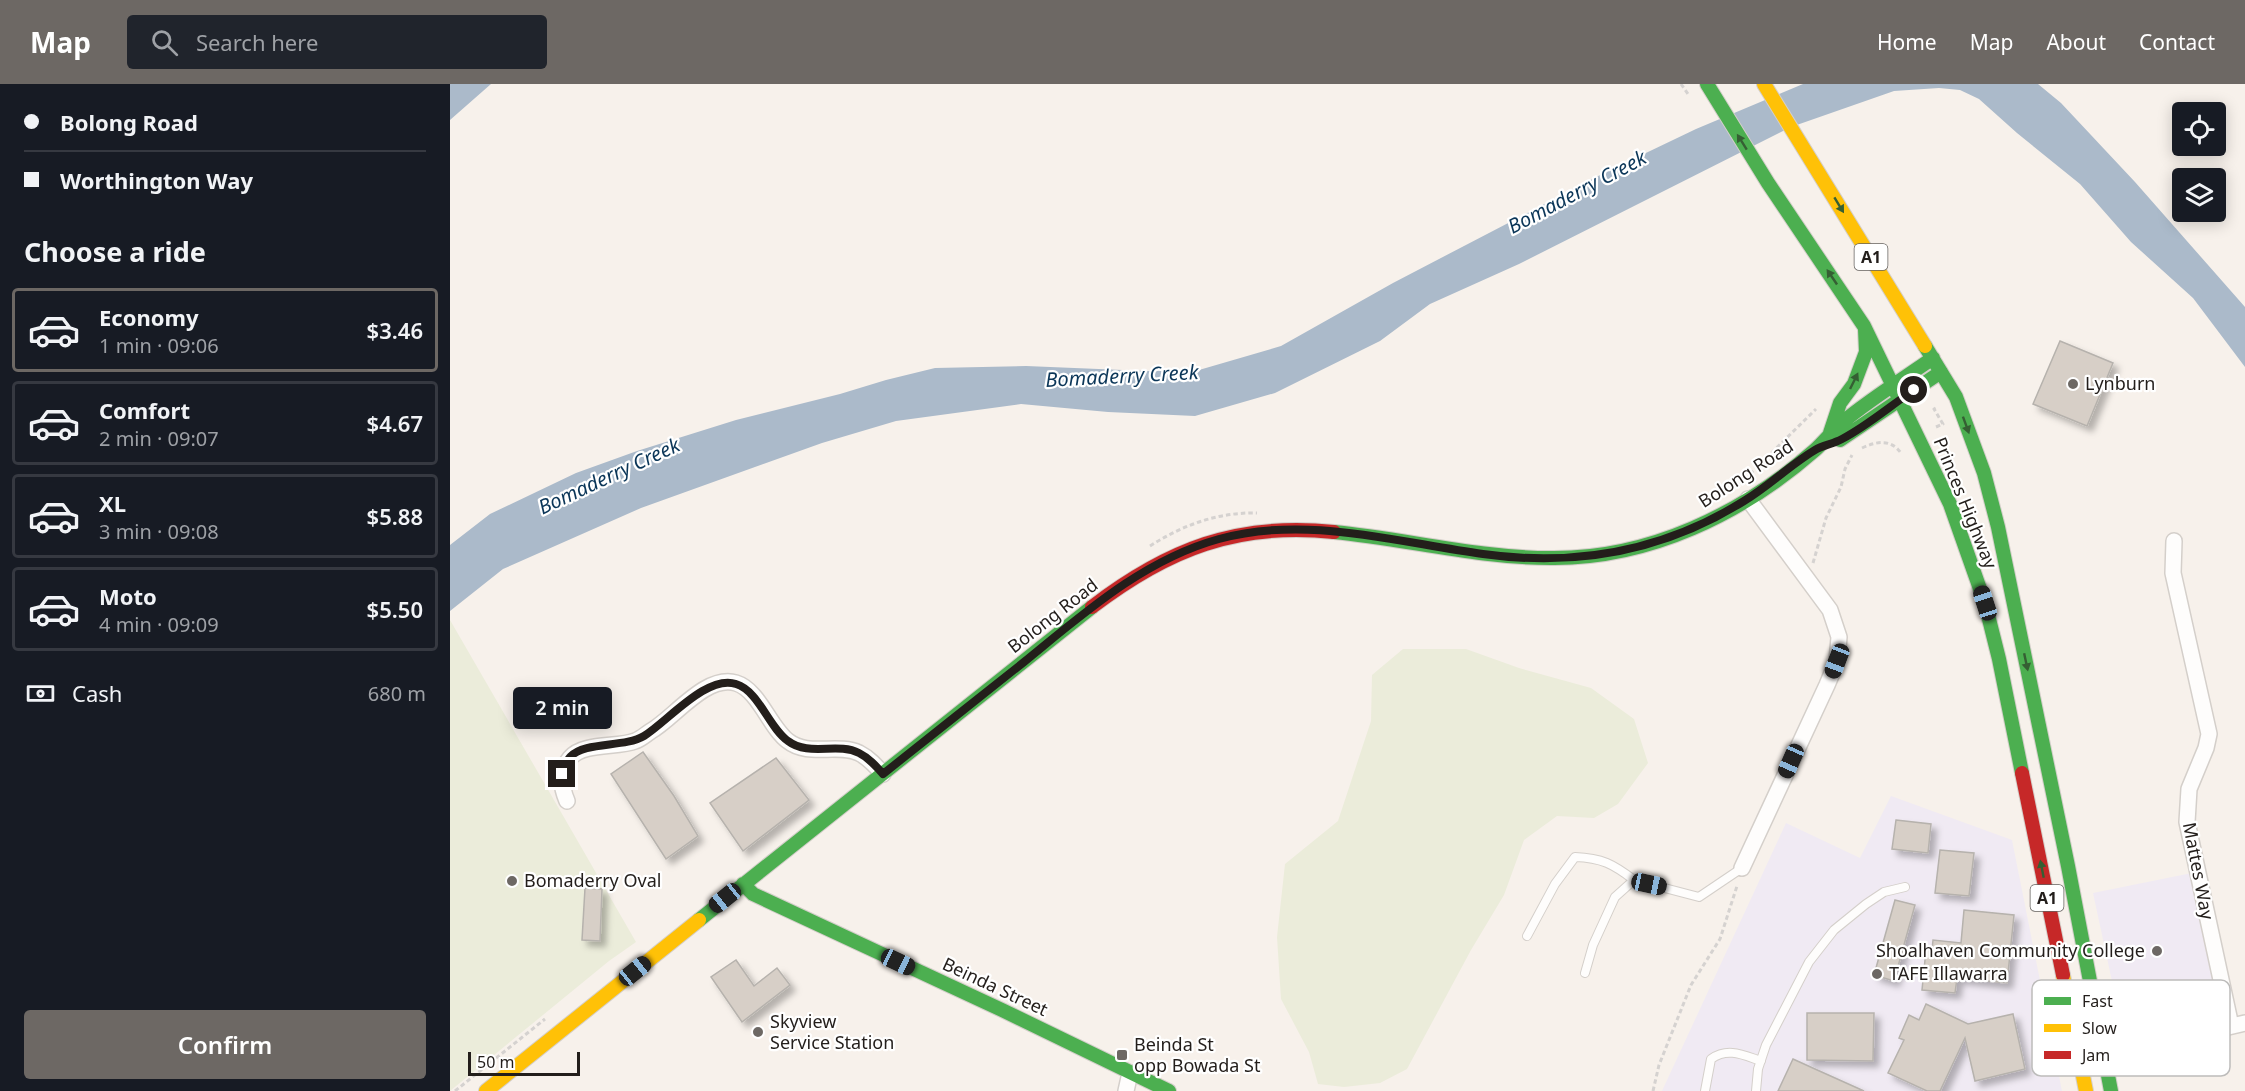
<!DOCTYPE html>
<html lang="en">
<head>
<meta charset="utf-8">
<style>
	:root { --surface:#171b24; --page:#20242c; --text:#f1f3f6; --muted:#9ea1a6; --line:#363941; --accent:#6d6864 }
	body { margin:0; font-family:"Noto Sans",sans-serif; background:var(--page); color:var(--text); height:100vh; display:flex; flex-direction:column; font-size:22px; white-space:nowrap }
	* { box-sizing:border-box; margin:0 }
	p { font-size:20px; color:var(--muted) }
	.icon { flex:none; width:33px; height:33px; fill:none; stroke:currentColor; stroke-width:2; stroke-linecap:round; stroke-linejoin:round }
	.map { position:relative; flex:1; overflow:hidden }
	.details { display:flex; flex-direction:column; background:var(--surface); width:450px }
	.details>* { flex:none }
	.top-card { display:grid; align-content:center; height:132px; padding:0 24px; background:var(--surface) }
	.buttons { position:absolute; left:1722px; top:18px; display:grid; gap:12px }
	.buttons a { display:grid; place-items:center; width:54px; height:54px; border-radius:6px; background:var(--surface); box-shadow:0 3px 15px #0003; font-size:30px }
	.scale { position:absolute; left:18px; bottom:15px; width:112px; box-sizing:border-box; padding-left:6px; border:3px solid #231e1b; border-top:0; font-size:16px; line-height:21px; white-space:nowrap; color:#231e1b; -webkit-text-stroke:4px #fff; paint-order:stroke }
	.end { position:absolute; width:27px; height:27px; margin:-14px; border:8px solid #231e1b; background:#fff; box-shadow:0 0 0 3px #fff }
	.from { border-radius:50% }
	.bubble { position:absolute; height:42px; border-radius:6px; background:var(--surface); box-shadow:0 3px 15px #0003; font-size:20px; font-weight:600; line-height:42px; text-align:center }
	.car { position:absolute; width:18px; height:36px; margin:-18px -9px; border-radius:8px; box-shadow:0 0 4px 2px #0007; background:linear-gradient(#222 24%,#8ab4d8 0 40%,#222 0 76%,#8ab4d8 0 86%,#222 0) }
	.top-card b { display:flex; align-items:center; gap:21px; height:57px; font-size:22px }
	.top-card b+b { border-top:2px solid var(--line) }
	.top-card i { width:15px; height:15px; background:var(--text) }
	ul { padding:0; list-style:none }
	li { display:flex; align-items:center; gap:18px; height:84px; margin:0 12px 9px; padding:0 12px; border:3px solid var(--line); border-radius:6px }
	li div { flex:1 }
	li b { display:block; font-size:22px }
	li em { font-style:normal; font-weight:600 }
	li.current { border-color:var(--accent) }
	li>.icon { width:54px; height:54px; stroke-width:1.5 }
	h2 { padding:0 24px; font-size:27px; line-height:72px }
	.pay { display:flex; align-items:center; gap:15px; height:66px; padding:0 24px; font-size:22px }
	.pay p { margin-inline-start:auto }
	.button { display:flex; gap:12px; margin-top:auto; padding:12px 24px }
	.button a { flex:1; height:69px; border-radius:6px; background:var(--accent); color:#fff; font-size:24px; font-weight:600; line-height:69px; text-align:center }
	header { display:flex; align-items:center; gap:36px; box-sizing:border-box; height:84px; padding:0 30px; background:var(--accent); color:#fff }
	header strong { font-size:28px }
	nav { display:flex; gap:33px; margin-inline-start:auto; font-size:21px }
	.search { width:420px; height:54px; background:var(--page); display:flex; align-items:center; gap:15px; box-sizing:border-box; padding:0 21px; border-radius:6px; color:var(--muted); font-size:22px }
	main { display:flex; flex:1; min-height:0 }
	.map>svg:first-child { display:block }
	.education { fill:#f0eaf3 }
	.green { fill:#ebecda }
	.water { fill:#abbaca }
	.building { fill:#d7cfc7; stroke:#b6b2ad; stroke-width:1.5; filter:url(#shadow) }
	.lines { fill:none; stroke-linecap:round; stroke-linejoin:round }
	.lane-casing { stroke:#d4cfca; stroke-width:10 }
	.street-casing { stroke:#d4cfca; stroke-width:18 }
	.fast-casing { stroke:#d4cfca; stroke-width:16 }
	.slow-casing { stroke:#d4cfca; stroke-width:16 }
	.jam-casing { stroke:#d4cfca; stroke-width:16 }
	.path { stroke:#d5d2d0; stroke-width:3; stroke-dasharray:4.5 3; stroke-linecap:butt }
	.lane { stroke:#fefdfc; stroke-width:8 }
	.street { stroke:#fefdfc; stroke-width:15 }
	.fast { stroke:#4caf50; stroke-width:14 }
	.slow { stroke:#ffc107; stroke-width:14 }
	.jam { stroke:#c62828; stroke-width:14 }
	.oneway { fill:#355f33 }
	.route { stroke:#231e1b; stroke-width:8 }
	.poi-dot { fill:#6d6864; stroke:#fff; stroke-width:2 }
	.labels { text-anchor:middle; stroke-width:4.5; stroke-linejoin:round; paint-order:stroke }
	.shield { fill:#fff; stroke:#65625f; stroke-width:1.5 }
	.shield-label { font-size:16px; font-weight:bold; fill:#231e1b }
	.poi-label { font-size:18px; fill:#231e1b; stroke:#fff; text-anchor:start }
	.street-label { font-size:18px; fill:#231e1b; stroke:#fff }
	.water-label { font-size:20px; font-style:italic; fill:#0b3658; stroke:#fff }
	.key { fill:#fff; stroke:#bdbcbb; stroke-width:1.5 }
	.key-label { font-size:16px; fill:#231e1b }
</style>
</head>
<body>
<header>
<strong>Map</strong>
<div class="search"><svg class="icon" aria-label="search" viewBox="0 0 24 24"><circle cx="10" cy="10" r="6"/><path d="M15 15l6 6"/></svg>Search here</div>
<nav><a>Home</a><a>Map</a><a>About</a><a>Contact</a></nav>
</header>
<main>
<section class="details">
<div class="top-card">
<b><i class="from"></i>Bolong Road</b>
<b><i></i>Worthington Way</b>
</div>
<h2>Choose a ride</h2>
<ul>
<li class="current"><svg class="icon" aria-label="car" viewBox="0 0 24 24"><path d="M5 17H2v-5l4-1 3-4h7l3 4 3 1v5h-3M9 17h6M6 11h13"/><circle cx="7" cy="17" r="2"/><circle cx="17" cy="17" r="2"/></svg><div><b>Economy</b><p>1 min · 09:06</p></div><em>$3.46</em></li>
<li><svg class="icon" aria-label="car" viewBox="0 0 24 24"><path d="M5 17H2v-5l4-1 3-4h7l3 4 3 1v5h-3M9 17h6M6 11h13"/><circle cx="7" cy="17" r="2"/><circle cx="17" cy="17" r="2"/></svg><div><b>Comfort</b><p>2 min · 09:07</p></div><em>$4.67</em></li>
<li><svg class="icon" aria-label="car" viewBox="0 0 24 24"><path d="M5 17H2v-5l4-1 3-4h7l3 4 3 1v5h-3M9 17h6M6 11h13"/><circle cx="7" cy="17" r="2"/><circle cx="17" cy="17" r="2"/></svg><div><b>XL</b><p>3 min · 09:08</p></div><em>$5.88</em></li>
<li><svg class="icon" aria-label="car" viewBox="0 0 24 24"><path d="M5 17H2v-5l4-1 3-4h7l3 4 3 1v5h-3M9 17h6M6 11h13"/><circle cx="7" cy="17" r="2"/><circle cx="17" cy="17" r="2"/></svg><div><b>Moto</b><p>4 min · 09:09</p></div><em>$5.50</em></li>
</ul>
<div class="pay"><svg class="icon" aria-label="cash" viewBox="0 0 24 24"><path d="M3 7h18v10H3z"/><circle cx="12" cy="12" r="2"/></svg>Cash<p>680 m</p></div>
<div class="button"><a>Confirm</a></div>
</section>
<div class="map">
<svg width="1795" height="1007" viewBox="0 0 1795 1007">
	<defs>
		<filter id="shadow"><feDropShadow dx="5.5" dy="5.5" stdDeviation="3" flood-color="#0004"/></filter>
	</defs>
	<rect width="100%" height="100%" fill="#f7f1eb"/>
	<path class="education" d="M1441 712 1562 756 1612 1007H1212L1336 739 1410 774Z
		M1742 789 1771 925 1677 945 1671 939 1643 809Z"/>
	<path class="green" d="M0 536 186 858 159 877 0 1007Z
		M953 565H1016L1069 584 1141 604 1184 635 1198 679 1168 720 1144 734 1107 732 1074 756 1054 811 1021 866 957 985 930 999 894 1003 868 1000 859 968 831 915 827 853 835 780 888 737 921 637 922 591Z"/>
	<path class="water" d="M0 0H41L0 36Z
		M1353 0H1588L1611 19 1685 98 1795 223V283L1743 214 1681 158 1630 100 1567 49 1529 15 1510 6 1489 4 1444 7 1341 43 1069 180 980 220 930 257 825 309 745 332 658 328 571 320 446 337 372 359 191 424 53 485 0 527V461L40 430 126 389 187 367 286 336 390 310 436 296 485 284 576 282 697 287 749 286 831 262 943 199 1152 90 1246 45Z"/>
	<path class="building" d="M1610 257 1663 279 1637 342 1583 320Z
		M193 668 224 712 248 752 216 775 161 690Z
		M326 674 359 716 293 767 260 719Z
		M1446 736 1481 740 1478 769 1442 765Z
		M1490 766 1524 769 1519 812 1485 809Z
		M135 804 152 805 150 857 132 856Z
		M1445 816 1465 821 1444 897 1424 891Z
		M1514 826 1564 831 1557 899 1507 894 1505 909 1472 906 1476 866H1482L1483 856 1511 859Z
		M286 876 304 902 327 884 340 901 292 938 261 893Z
		M1476 920 1518 940 1563 930 1575 985 1525 997 1515 954 1490 1007H1477L1438 989 1454 956 1449 954 1459 931 1469 936Z
		M1357 929H1424L1423 977 1357 976Z
		M1343 975 1365 985 1414 1007H1328Z"/>
	<g class="lines">
		<g class="lane-casing">
			<path id="lane" d="M1077 852 1105 800 1125 773C1152 774 1163 780 1184 796
				M1135 889 1143 861 1165 813 1184 796 1249 813 1292 784
				M1255 1007 1261 975C1278 963 1293 971 1311 977
				M1306 1007 1308 985 1316 961 1359 878 1384 846 1416 820 1434 808 1455 803"/>
		</g>
		<g class="street-casing">
			<path id="street" d="M1724 457 1723 489 1759 650 1756 664 1739 705 1737 738 1781 942
				M117 717C111 703 109 687 120 674 133 658 168 664 185 657 191 655 196 650 201 647 224 634 256 590 286 599 309 606 320 644 338 657 358 673 387 659 409 669 419 674 426 682 433 690
				M1292 784 1377 601 1387 577 1389 553 1380 526 1298 415
				M1650 978 1654 972 1795 939
				M676 1007 680 989"/>
		</g>
		<g class="fast-casing">
			<path id="fast" d="M1257 0 1318 99 1414 242 1500 420 1535 519 1549 575 1572 689
				M1475 262 1506 313 1534 389 1548 443 1618 782 1661 1007
				M1380 349 1390 319 1404 300 1416 268 1415 245
				M1390 356 1491 288
				M884 448C956 455 1028 474 1101 474 1199 475 1292 430 1365 366 1375 357 1383 346 1394 337 1422 314 1453 295 1483 274
				M293 800 303 810 552 926 719 1007
				M249 836 642 523"/>
		</g>
		<g class="slow-casing">
			<path id="slow" d="M1314 0 1475 262
				M1613 891 1636 1007
				M36 1007 249 836"/>
		</g>
		<g class="jam-casing">
			<path id="jam" d="M642 523C718 465 787 438 884 448
				M1572 689 1613 891"/>
		</g>
		<path class="path" d="M1231 0 1238 10
			M1486 343 1493 340 1484 325 1488 323
			M1412 364C1427 357 1441 355 1451 369
			M1300 390 1366 325
			M700 462C733 441 768 428 807 429
			M1363 479 1376 434 1391 403 1395 385 1402 371
			M5 1007 95 935
			M1203 1007 1209 981 1241 901 1270 855 1287 802"/>
		<use href="#lane" class="lane"/>
		<use href="#street" class="street"/>
		<use href="#fast" class="fast"/>
		<use href="#slow" class="slow"/>
		<use href="#jam" class="jam"/>
	</g>
	<defs><path id="oneway-solid" d="M-6-.8H1V-3.2L6.5 0L1 3.2V.8H-6Z" transform="scale(1.5)"/></defs>
	<g class="oneway">
		<use href="#oneway-solid" transform="translate(1292 58) rotate(-122)"/>
		<use href="#oneway-solid" transform="translate(1389 121) rotate(59)"/>
		<use href="#oneway-solid" transform="translate(1382 193) rotate(-124)"/>
		<use href="#oneway-solid" transform="translate(1404 297) rotate(-64)"/>
		<use href="#oneway-solid" transform="translate(1516 341) rotate(70)"/>
		<use href="#oneway-solid" transform="translate(1576 578) rotate(78)"/>
		<use href="#oneway-solid" transform="translate(1592 785) rotate(-101)"/>
	</g>
	<g class="lines">
		<path class="route" d="M112 690C114 685 116 677 120 673 135 657 174 664 194 652 217 638 257 590 286 600 309 607 319 644 338 657 359 673 387 658 409 669 419 674 426 682 433 690 480 653 527 615 574 578 633 530 693 476 769 455 856 431 945 458 1033 470 1126 483 1214 467 1294 417 1319 402 1340 381 1365 366 1373 361 1383 360 1392 355 1417 342 1440 322 1464 306"/>
	</g>
	<g class="poi-dot">
		<circle cx="1623" cy="300" r="6"/>
		<circle cx="62" cy="797" r="6"/>
		<circle cx="1707" cy="867" r="6"/>
		<circle cx="1427" cy="890" r="6"/>
		<circle cx="308" cy="948" r="6"/>
		<rect x="666" y="965" width="12" height="12" rx="3"/>
	</g>
	<g class="labels">
		<g class="shield">
			<rect x="1404.5" y="160" width="33" height="26" rx="4.5"/>
			<rect x="1580.5" y="801" width="33" height="26" rx="4.5"/>
		</g>
		<g class="shield-label">
			<text x="1421" y="179">A1</text>
			<text x="1597" y="820">A1</text>
		</g>
		<g class="poi-label">
			<text x="1635" y="306">Lynburn</text>
			<text x="74" y="803">Bomaderry Oval</text>
			<text x="1695" y="873" text-anchor="end">Shoalhaven Community College</text>
			<text x="1439" y="896">TAFE Illawarra</text>
			<text x="320" y="944">Skyview<tspan x="320" dy="21">Service Station</tspan></text>
			<text x="684" y="967">Beinda St<tspan x="684" dy="21">opp Bowada St</tspan></text>
		</g>
		<g class="street-label">
			<text transform="translate(1296 390) rotate(-33)" y="6">Bolong Road</text>
			<text transform="translate(1515 419) rotate(68)" y="6">Princes Highway</text>
			<text transform="translate(603 532) rotate(-38)" y="6">Bolong Road</text>
			<text transform="translate(1748 787) rotate(79)" y="6">Mattes Way</text>
			<text transform="translate(545 903) rotate(25)" y="6">Beinda Street</text>
		</g>
		<g class="water-label">
			<text transform="translate(1127 108) rotate(-28)" y="7">Bomaderry Creek</text>
			<text transform="translate(672 292) rotate(-3)" y="7">Bomaderry Creek</text>
			<text transform="translate(159 392) rotate(-25)" y="7">Bomaderry Creek</text>
		</g>
	</g>
	<rect x="1582" y="896" width="198" height="96" rx="9" class="key"/>
	<rect x="1594" y="913" width="27" height="8" fill="#4caf50"/>
	<rect x="1594" y="940" width="27" height="8" fill="#ffc107"/>
	<rect x="1594" y="967" width="27" height="8" fill="#c62828"/>
	<g class="key-label">
		<text x="1632" y="923">Fast</text>
		<text x="1632" y="950">Slow</text>
		<text x="1632" y="977">Jam</text>
	</g>
</svg>
<div class="buttons">
<a><svg class="icon" aria-label="locate" viewBox="0 0 24 24"><circle cx="12" cy="12" r="6"/><path d="M12 2v4M12 18v4M2 12h4M18 12h4"/></svg></a>
<a><svg class="icon" aria-label="layers" viewBox="0 0 24 24"><path d="M12 4l9 5-9 5-9-5zM3 14l9 5 9-5"/></svg></a>
</div>
<div class="scale">50 m</div>
<i class="end from" style="left:1464px;top:306px"></i>
<i class="end" style="left:112px;top:690px"></i>
<div class="bubble" style="left:63px;top:603px;width:99px">2 min</div>
<i class="car" style="left:1535px;top:519px;rotate:342deg"></i>
<i class="car" style="left:1387px;top:577px;rotate:201deg"></i>
<i class="car" style="left:1341px;top:677px;rotate:204deg"></i>
<i class="car" style="left:1199px;top:800px;rotate:102deg"></i>
<i class="car" style="left:275px;top:814px;rotate:231deg"></i>
<i class="car" style="left:448px;top:878px;rotate:115deg"></i>
<i class="car" style="left:185px;top:887px;rotate:51deg"></i>
</div>
</main>
</body>
</html>
